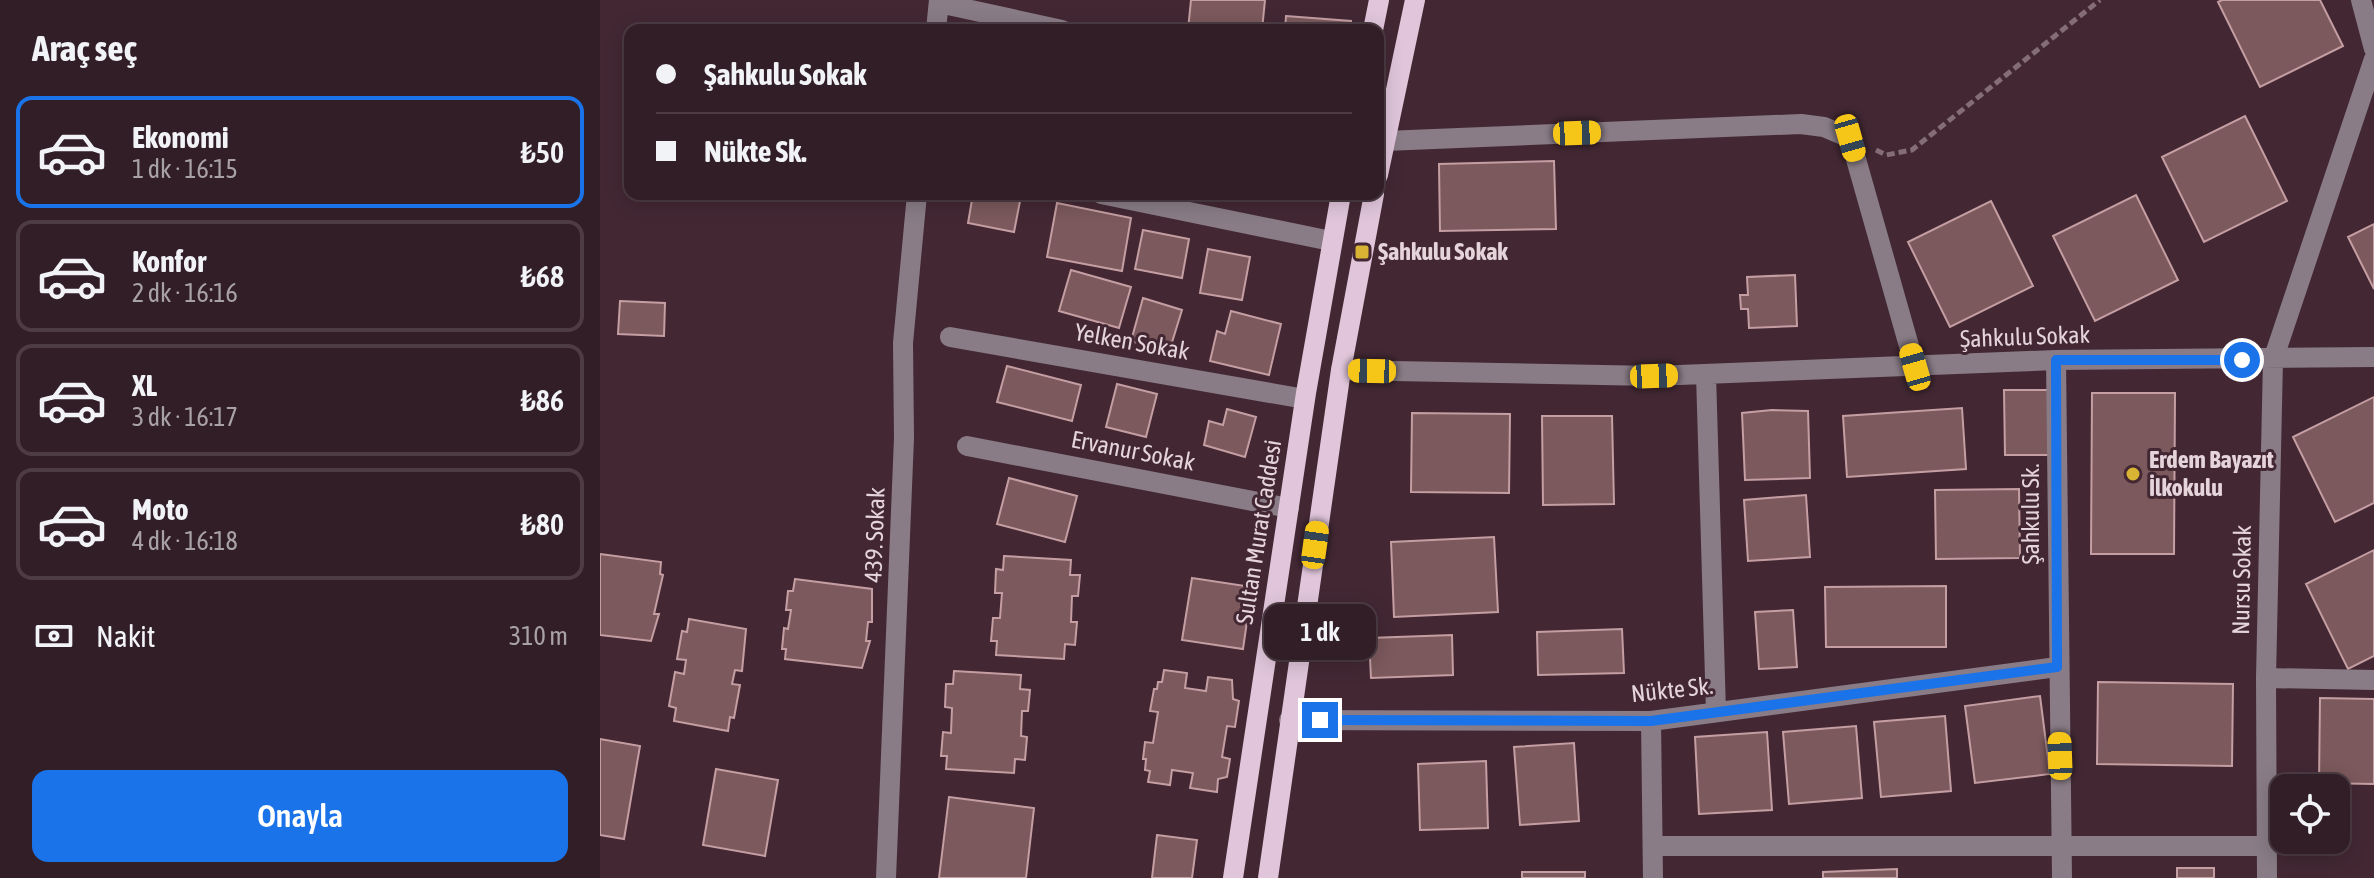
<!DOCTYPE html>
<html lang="tr">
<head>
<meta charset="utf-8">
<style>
	:root { --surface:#321e27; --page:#3d2b33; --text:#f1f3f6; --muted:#a8a2a7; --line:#4d3c44; --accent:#1a73e8 }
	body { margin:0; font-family:"Asap Condensed",sans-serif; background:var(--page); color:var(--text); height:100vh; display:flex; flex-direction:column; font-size:30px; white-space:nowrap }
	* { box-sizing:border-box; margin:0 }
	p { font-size:26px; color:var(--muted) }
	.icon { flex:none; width:44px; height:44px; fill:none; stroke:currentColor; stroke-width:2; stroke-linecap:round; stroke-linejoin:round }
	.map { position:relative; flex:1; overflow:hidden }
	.drawer { display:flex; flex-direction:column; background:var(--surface); width:600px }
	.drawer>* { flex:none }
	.guide { position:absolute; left:24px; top:24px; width:760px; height:176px; border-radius:16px; box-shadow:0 4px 20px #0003,0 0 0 2px var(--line); display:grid; align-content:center; height:176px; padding:0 32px; background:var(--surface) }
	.fabs { position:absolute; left:1670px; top:774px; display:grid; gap:16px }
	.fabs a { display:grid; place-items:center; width:80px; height:80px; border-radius:16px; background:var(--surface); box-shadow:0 4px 20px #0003,0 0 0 2px var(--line); font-size:40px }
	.end { position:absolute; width:36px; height:36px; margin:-18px; border:10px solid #1a73e8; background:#fff; box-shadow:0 0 0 4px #fff }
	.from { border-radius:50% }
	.bubble { position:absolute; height:56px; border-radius:16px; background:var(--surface); box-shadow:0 4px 20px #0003,0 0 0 2px var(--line); font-size:26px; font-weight:600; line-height:56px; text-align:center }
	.car { position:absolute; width:24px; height:48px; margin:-24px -12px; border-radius:10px; box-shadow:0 0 6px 2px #0007; background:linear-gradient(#f5c518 24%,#345 0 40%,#f5c518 0 76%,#345 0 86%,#f5c518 0) }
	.guide b { display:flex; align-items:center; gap:28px; height:76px; font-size:30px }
	.guide b+b { border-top:2px solid var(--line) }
	.guide i { width:20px; height:20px; background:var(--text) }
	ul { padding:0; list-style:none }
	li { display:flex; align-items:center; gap:24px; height:112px; margin:0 16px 12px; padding:0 16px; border:4px solid var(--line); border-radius:16px }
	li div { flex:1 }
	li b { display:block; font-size:30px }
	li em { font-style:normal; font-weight:600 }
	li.selected { border-color:var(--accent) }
	li>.icon { width:72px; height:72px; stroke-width:1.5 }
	h2 { padding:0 32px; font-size:36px; line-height:96px }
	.pay { display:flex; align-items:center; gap:20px; height:88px; padding:0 32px; font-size:30px }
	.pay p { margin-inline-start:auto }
	.button { display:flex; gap:16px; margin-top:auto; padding:16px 32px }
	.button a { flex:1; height:92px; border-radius:16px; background:var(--accent); color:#fff; font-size:32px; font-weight:600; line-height:92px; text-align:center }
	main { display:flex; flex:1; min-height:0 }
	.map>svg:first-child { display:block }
	.building { fill:#7b595c; stroke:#c49ea2; stroke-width:2 }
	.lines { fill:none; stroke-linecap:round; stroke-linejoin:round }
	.path { stroke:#846d77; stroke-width:5; stroke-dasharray:8 4; stroke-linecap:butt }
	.minor { stroke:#897c86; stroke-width:20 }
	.major { stroke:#e1c6db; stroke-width:20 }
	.route { stroke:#1a73e8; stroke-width:10 }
	.poi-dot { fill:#d9b334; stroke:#432834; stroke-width:3 }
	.labels { text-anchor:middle; stroke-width:6; stroke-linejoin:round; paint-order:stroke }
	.poi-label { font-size:24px; font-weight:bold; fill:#e6d4db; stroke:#432834; text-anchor:start }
	.street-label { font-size:24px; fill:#e6d4db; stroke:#432834 }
</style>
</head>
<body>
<main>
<section class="drawer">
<h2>Araç seç</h2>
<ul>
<li class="selected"><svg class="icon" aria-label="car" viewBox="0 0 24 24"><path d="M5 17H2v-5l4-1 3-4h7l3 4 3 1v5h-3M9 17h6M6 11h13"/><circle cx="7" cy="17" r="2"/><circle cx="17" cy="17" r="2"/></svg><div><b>Ekonomi</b><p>1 dk · 16:15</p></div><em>₺50</em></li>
<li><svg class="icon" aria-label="car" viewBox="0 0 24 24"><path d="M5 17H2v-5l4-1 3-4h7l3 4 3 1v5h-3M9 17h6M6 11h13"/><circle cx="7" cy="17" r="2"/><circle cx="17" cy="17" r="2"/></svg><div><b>Konfor</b><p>2 dk · 16:16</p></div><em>₺68</em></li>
<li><svg class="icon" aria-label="car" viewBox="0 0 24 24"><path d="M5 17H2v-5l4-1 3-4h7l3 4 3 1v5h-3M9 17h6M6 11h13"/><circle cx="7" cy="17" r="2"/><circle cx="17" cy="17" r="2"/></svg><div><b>XL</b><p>3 dk · 16:17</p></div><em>₺86</em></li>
<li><svg class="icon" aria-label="car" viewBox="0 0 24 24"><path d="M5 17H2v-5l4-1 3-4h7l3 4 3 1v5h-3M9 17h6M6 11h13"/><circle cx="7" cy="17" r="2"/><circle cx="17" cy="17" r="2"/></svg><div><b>Moto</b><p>4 dk · 16:18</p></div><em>₺80</em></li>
</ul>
<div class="pay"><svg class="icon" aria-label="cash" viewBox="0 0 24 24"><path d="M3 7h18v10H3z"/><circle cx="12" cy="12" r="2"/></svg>Nakit<p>310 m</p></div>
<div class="button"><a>Onayla</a></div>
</section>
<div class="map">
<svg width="1774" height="878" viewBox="0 0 1774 878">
	<rect width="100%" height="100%" fill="#432834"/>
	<path class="building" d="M591 0H665L662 30H588Z
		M1622 0H1720L1743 46 1660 87 1618 2Z
		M686 16 751 21 750 30H685Z
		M1645 116 1687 201 1604 242 1562 157Z
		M954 161 956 229 840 231 839 164Z
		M373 194 421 196 414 232 368 223Z
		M1536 195 1578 280 1495 321 1453 236Z
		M1391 201 1433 286 1350 327 1308 242Z
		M457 203 531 218 522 271 447 257Z
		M1774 224V289L1748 237Z
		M543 230 589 239 582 278 535 269Z
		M608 249 650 257 642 300 600 293Z
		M471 270 531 287 519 328 459 311Z
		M1195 275 1197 326 1149 328 1148 309H1141L1140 295H1148L1147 277Z
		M543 298 582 310 569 352 531 341Z
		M20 301 65 303 64 336 18 334Z
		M631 311 681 324 669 375 610 361 617 331 625 334Z
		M407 366 481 385 472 421 397 402Z
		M517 384 557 394 546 437 506 427Z
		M1404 390H1449L1450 455H1405Z
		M1492 393H1575L1574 554H1491Z
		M1774 397V503L1735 522 1693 437Z
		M1362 408 1366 469 1247 477 1243 416Z
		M627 409 656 417 645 457 604 445 609 421 623 425Z
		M1172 410 1208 411 1210 478 1145 480 1142 413Z
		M812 413 910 414 909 493 811 492Z
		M942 416H1012L1014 504 943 505Z
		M409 478 477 496 465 542 397 524Z
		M1419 489 1420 558 1336 559 1335 490Z
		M1206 495 1210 557 1148 561 1144 500Z
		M894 537 898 612 794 617 791 542Z
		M1774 550V656L1748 669 1706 584Z
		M0 554 61 562 60 574 63 575 54 614H59L51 641 0 635Z
		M404 556 471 560 470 575H480L478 596H472L471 622H477L475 645 465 644 464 659 396 655 397 641H391L393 618H400L402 593H395L396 569 403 570Z
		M592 578 652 587 643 649 582 640Z
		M195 579 272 589V622H268L266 641H270L262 668 185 659 186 649H182L184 628 188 629 191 610H186L188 591H193Z
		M1346 586V647H1226L1225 587Z
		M1193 610 1197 667 1159 669 1155 612Z
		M89 619 146 629 142 671 135 670 132 684 140 685 134 718 130 717 128 731 74 721 76 708 69 706 75 672 84 674 86 660 77 659 82 631 87 632Z
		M1022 629 1024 673 938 675 937 632Z
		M852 635 853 675 771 678 769 638Z
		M564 670 587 673 585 688 606 691 608 677 632 680 633 699 639 701 635 727 627 726 622 757 630 759 627 777 618 779 617 792 590 788 593 773 572 770 570 785 548 782 550 771 545 770 546 759H543L545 742 553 743 558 712 550 711 554 689H557L558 682H562Z
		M354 671 421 675 420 689 430 690 428 711H422L421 736 427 737 425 760 415 759 414 773 346 769 347 756H341L343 732 351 733 352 708 345 707 346 684H353Z
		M1498 682 1633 684 1632 766 1497 764Z
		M1440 696 1450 774 1375 783 1365 706Z
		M1720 698 1774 699V784L1719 783Z
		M1345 716 1351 791 1281 797 1274 722Z
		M1256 726 1262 798 1189 804 1183 732Z
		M1167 732 1172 810 1099 814 1095 737Z
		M0 739 40 746 24 839 0 835Z
		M974 743 979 821 920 825 914 747Z
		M886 761 888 828 820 830 818 764Z
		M116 769 178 780 165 856 103 845Z
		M349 797 434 808 426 878H339Z
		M557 835 597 840 592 878H552Z
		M1577 868H1614V878H1577Z
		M1297 869V878H1223V872Z
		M922 872H985V878H922Z"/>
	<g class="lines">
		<path class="path" d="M1276 150 1286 155 1312 150 1500 0"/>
		<path class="minor" d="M1761 0 1774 49
			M339 3 462 30
			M336 30 339 0
			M785 141 1201 124 1224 127 1250 138 1315 367
			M501 194 731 241
			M350 337 705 399
			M1456 360 1462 878
			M741 370 1054 376 1456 360 1774 357
			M1106 374 1116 712
			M367 446 689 508
			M1666 678 1774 680
			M689 720 1051 721 1457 667
			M1051 721 1053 878
			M1053 846H1666
			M286 878 304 438 303 343 317 194
			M1667 878 1666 678 1673 360 1774 59"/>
		<path class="major" d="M773 30 779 0
			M778 175 815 0
			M633 878 706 393 741 194
			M668 878 741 370 774 194"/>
	</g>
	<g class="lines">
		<path class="route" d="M720 720 1051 721 1457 667 1456 360H1642"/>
	</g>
	<g class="poi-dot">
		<rect x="754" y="244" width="16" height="16" rx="4"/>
		<circle cx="1533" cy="474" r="8"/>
	</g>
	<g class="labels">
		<g class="poi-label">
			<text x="778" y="260">Şahkulu Sokak</text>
			<text x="1549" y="468">Erdem Bayazıt<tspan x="1549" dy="28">İlkokulu</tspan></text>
		</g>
		<g class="street-label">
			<text transform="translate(1425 337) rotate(-2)" y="8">Şahkulu Sokak</text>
			<text transform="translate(532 342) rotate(10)" y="8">Yelken Sokak</text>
			<text transform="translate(533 451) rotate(11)" y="8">Ervanur Sokak</text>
			<text transform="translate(1431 514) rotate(-90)" y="8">Şahkulu Sk.</text>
			<text transform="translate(659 532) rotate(-81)" y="8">Sultan Murat Caddesi</text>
			<text transform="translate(275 535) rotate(-88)" y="8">439. Sokak</text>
			<text transform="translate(1642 580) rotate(-89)" y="8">Nursu Sokak</text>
			<text transform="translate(1072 690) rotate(-6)" y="8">Nükte Sk.</text>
		</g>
	</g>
</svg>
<div class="fabs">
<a><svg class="icon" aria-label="locate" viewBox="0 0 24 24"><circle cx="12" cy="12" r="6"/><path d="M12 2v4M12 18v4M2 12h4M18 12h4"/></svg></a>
</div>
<i class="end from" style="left:1642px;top:360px"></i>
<i class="end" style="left:720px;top:720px"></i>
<div class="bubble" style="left:664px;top:604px;width:112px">1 dk</div>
<i class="car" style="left:977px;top:133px;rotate:88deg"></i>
<i class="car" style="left:1250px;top:138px;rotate:164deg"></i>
<i class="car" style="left:1315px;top:367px;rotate:344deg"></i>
<i class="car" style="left:772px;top:371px;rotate:271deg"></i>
<i class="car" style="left:1054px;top:376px;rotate:88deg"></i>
<i class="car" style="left:715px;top:545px;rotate:8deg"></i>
<i class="car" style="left:1460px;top:756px;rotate:358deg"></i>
<div class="guide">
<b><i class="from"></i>Şahkulu Sokak</b>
<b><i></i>Nükte Sk.</b>
</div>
</div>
</main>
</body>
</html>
